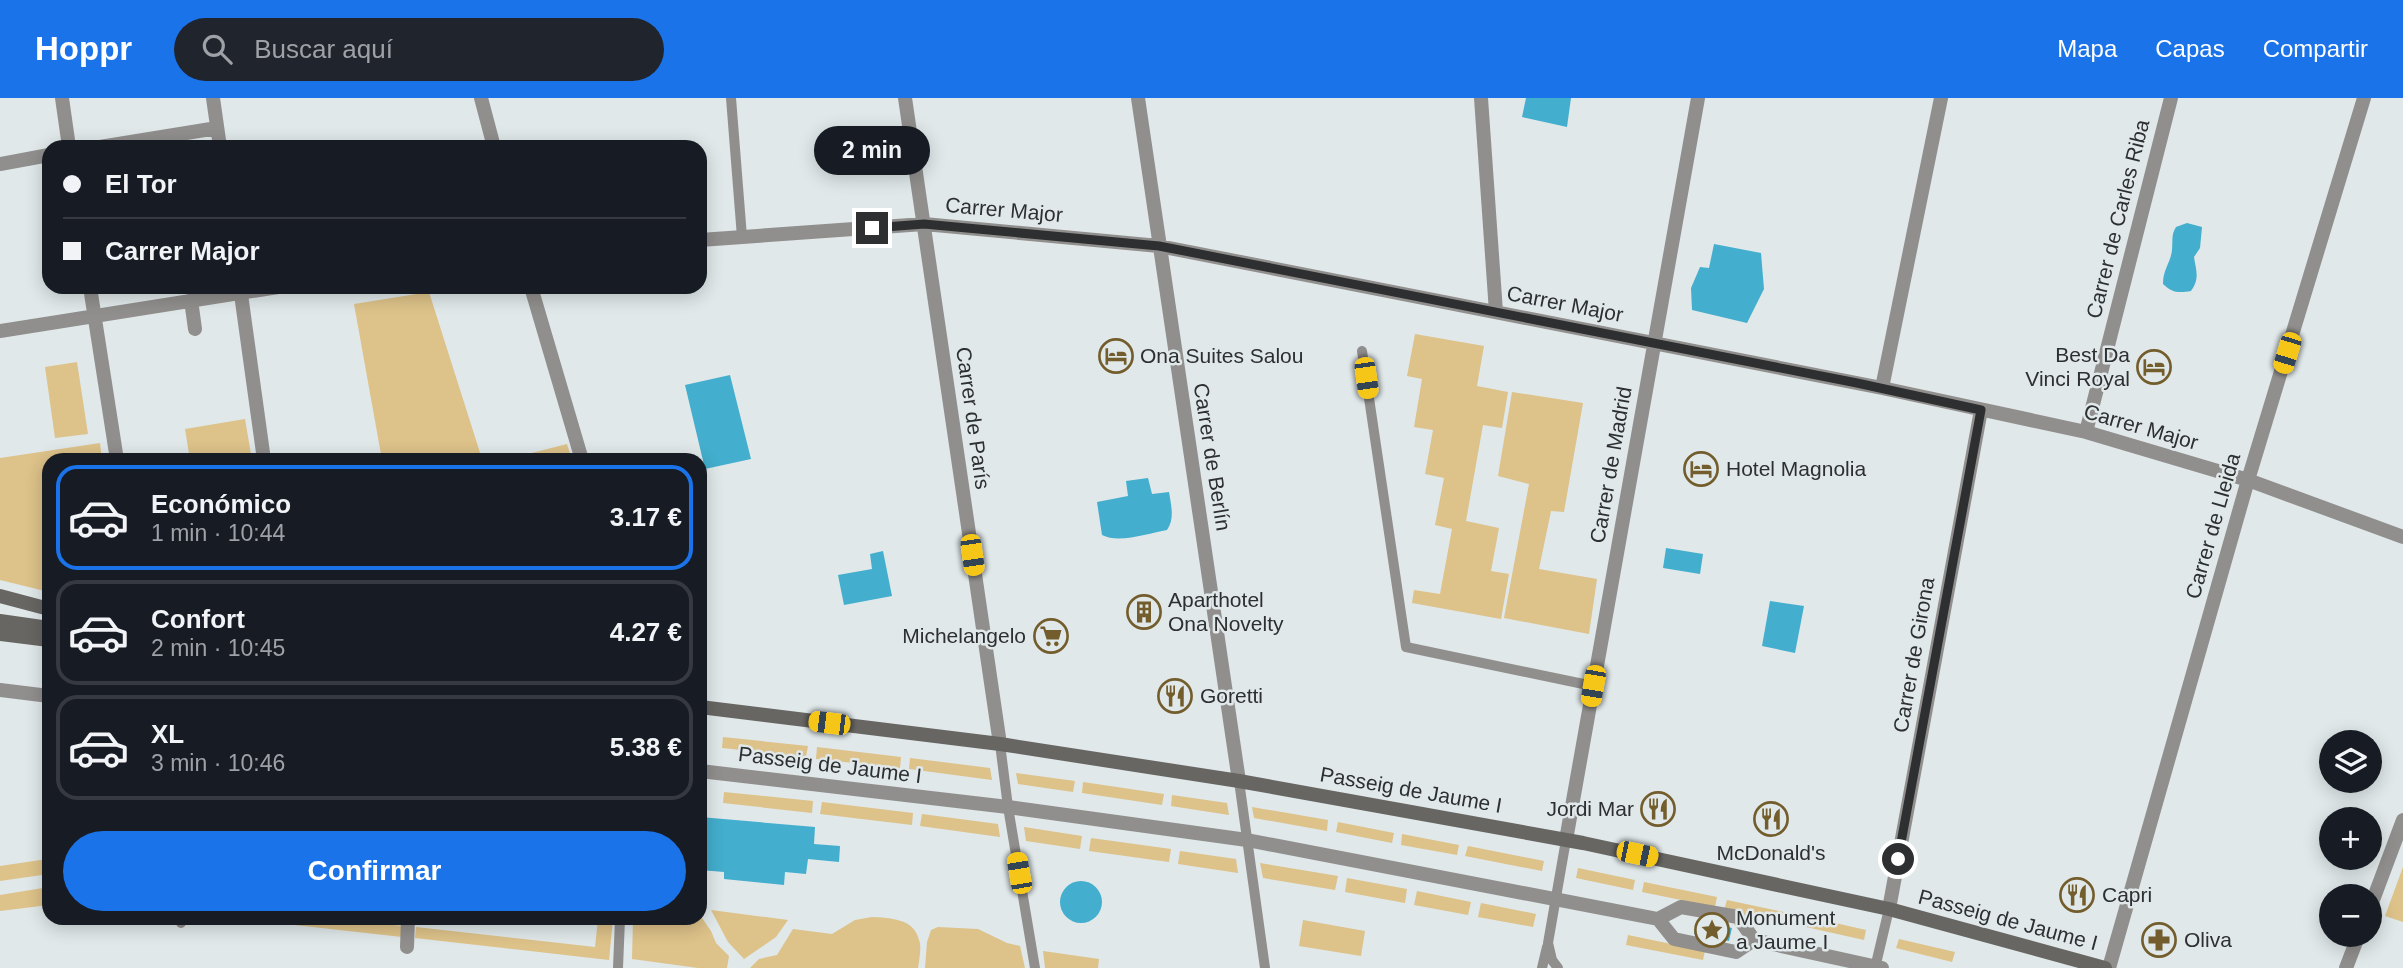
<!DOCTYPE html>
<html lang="es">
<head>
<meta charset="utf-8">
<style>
	:root { --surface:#171b24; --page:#20242c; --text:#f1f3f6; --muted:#9ea1a6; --line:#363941; --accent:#1a73e8 }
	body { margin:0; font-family:Helvetica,sans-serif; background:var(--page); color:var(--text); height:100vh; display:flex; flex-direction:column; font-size:26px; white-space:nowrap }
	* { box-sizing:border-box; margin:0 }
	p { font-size:23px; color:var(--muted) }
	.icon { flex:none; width:38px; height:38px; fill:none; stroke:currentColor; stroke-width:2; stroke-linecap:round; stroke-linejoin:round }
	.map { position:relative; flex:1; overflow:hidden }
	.details { position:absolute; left:42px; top:355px; width:665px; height:472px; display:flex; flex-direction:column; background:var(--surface); border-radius:21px; box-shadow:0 4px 18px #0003 }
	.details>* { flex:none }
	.guide { position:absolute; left:42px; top:42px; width:665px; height:154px; border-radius:21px; box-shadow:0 4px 18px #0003; display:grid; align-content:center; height:154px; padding:0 21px; background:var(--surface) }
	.controls { position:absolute; left:2319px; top:632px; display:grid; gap:14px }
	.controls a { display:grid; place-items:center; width:63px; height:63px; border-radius:50%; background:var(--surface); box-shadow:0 4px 18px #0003; font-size:35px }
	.end { position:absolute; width:32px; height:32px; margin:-16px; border:9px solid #2d2f30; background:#fff; box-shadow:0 0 0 4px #fff }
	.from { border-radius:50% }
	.bubble { position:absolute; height:49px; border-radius:24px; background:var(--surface); box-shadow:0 4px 18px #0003; font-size:23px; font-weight:700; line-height:49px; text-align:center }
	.car { position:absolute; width:21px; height:42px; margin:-21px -10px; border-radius:9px; box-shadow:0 0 5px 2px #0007; background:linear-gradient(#f5c518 24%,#345 0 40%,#f5c518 0 76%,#345 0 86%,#f5c518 0) }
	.guide b { display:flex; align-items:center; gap:24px; height:66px; font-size:26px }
	.guide b+b { border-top:2px solid var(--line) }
	.guide i { width:18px; height:18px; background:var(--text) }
	ul { padding:12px 0 0; list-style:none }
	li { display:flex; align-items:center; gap:21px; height:105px; margin:0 14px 10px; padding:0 7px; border:4px solid var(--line); border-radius:21px }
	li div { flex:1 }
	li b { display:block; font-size:26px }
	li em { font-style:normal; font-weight:700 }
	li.on { border-color:var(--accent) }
	li>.icon { width:63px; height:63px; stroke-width:1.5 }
	.button { display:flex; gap:14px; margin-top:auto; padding:14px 21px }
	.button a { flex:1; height:80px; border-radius:42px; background:var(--accent); color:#fff; font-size:28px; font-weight:700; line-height:80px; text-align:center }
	header { display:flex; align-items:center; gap:42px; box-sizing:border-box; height:98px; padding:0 35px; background:var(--accent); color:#fff }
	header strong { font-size:33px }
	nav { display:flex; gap:38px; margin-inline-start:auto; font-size:24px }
	.search { width:490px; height:63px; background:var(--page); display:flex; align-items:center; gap:18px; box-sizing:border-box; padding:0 24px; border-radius:38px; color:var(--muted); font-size:26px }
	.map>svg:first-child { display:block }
	.green { fill:#ddc289 }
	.water { fill:#43aecd }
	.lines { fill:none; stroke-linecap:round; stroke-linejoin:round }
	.lane { stroke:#918f8d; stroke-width:10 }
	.street { stroke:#918f8d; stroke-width:14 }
	.secondary { stroke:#686663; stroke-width:14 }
	.route { stroke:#2d2f30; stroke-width:9 }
	.labels { text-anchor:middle; stroke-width:5; stroke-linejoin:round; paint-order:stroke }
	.street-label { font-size:21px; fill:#2d2f30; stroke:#e0e8ea }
	.poi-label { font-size:21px; fill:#2d2f30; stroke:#e0e8ea; text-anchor:start }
</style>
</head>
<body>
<header>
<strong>Hoppr</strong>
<div class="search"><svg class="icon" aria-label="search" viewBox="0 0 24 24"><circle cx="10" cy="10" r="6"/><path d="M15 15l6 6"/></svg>Buscar aquí</div>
<nav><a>Mapa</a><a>Capas</a><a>Compartir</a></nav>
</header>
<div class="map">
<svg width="2403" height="870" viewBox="0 0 2403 870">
	<rect width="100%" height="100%" fill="#e0e8ea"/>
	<path class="green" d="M429 194 482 361 382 362 354 206Z
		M1415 236 1484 248 1477 288 1508 294 1502 330 1483 327 1466 423 1499 430 1491 473 1509 476 1501 521 1412 505 1414 492 1440 496 1452 431 1435 427 1444 380 1425 376 1433 332 1414 329 1422 281 1407 278Z
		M77 264 88 336 55 340 45 269Z
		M1512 294 1583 305 1564 414 1551 413 1539 471 1597 481 1589 536 1504 520 1529 386 1498 378Z
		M245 321 252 362H190L185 331Z
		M100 345 102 362H49V494L0 482V360Z
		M567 346 572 362H504Z
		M723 639 808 648 806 659 722 650Z
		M817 649 901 659 900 670 816 661Z
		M910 660 990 670 992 682 909 671Z
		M1016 675 1075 683 1073 694 1018 686Z
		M1083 684 1164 696 1162 707 1082 695Z
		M724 694 813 703 812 715 723 705Z
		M1172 697 1227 705 1229 717 1171 708Z
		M822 704 913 715 912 727 820 716Z
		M1252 709 1328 722 1327 733 1254 720Z
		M922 716 998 726 1000 739 920 728Z
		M1338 724 1394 735 1392 745 1336 734Z
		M1024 729 1082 738 1080 751 1026 743Z
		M1402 736 1459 747 1457 757 1401 747Z
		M1091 740 1171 751 1169 764 1089 753Z
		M1468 748 1544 763 1542 773 1465 758Z
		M1180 753 1236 761 1238 775 1178 766Z
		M47 761 49 776 0 783V768Z
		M1260 765 1338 778 1335 792 1263 780Z
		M2403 769V824L2385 818Z
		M1578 770 1635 782 1633 792 1576 780Z
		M1347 780 1407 791 1405 805 1345 794Z
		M1644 784 1717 799 1715 809 1642 794Z
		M49 789V807L0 813V797Z
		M1417 793 1471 804 1468 817 1414 807Z
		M1727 802 1798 817 1796 827 1724 812Z
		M1481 805 1536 816 1533 829 1478 819Z
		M711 812 788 822 776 839 744 861 728 844Z
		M700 817 711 833 716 845 729 858 727 870H698L632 861 633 821H700Z
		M872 819C889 820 914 820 919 842 922 849 919 862 918 870H750L759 861 777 857 793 831 832 836 855 822Z
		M1809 819 1866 832 1864 842 1806 829Z
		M240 821H341L403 828 402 839Z
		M598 821H613L609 862 415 840 416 829 595 849Z
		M1303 822 1365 833 1361 858 1299 848Z
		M938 829 978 831 1007 845 1020 848 1025 870H925L927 844 931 832Z
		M1628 837 1705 853 1703 862 1626 847Z
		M1899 841 1955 854 1952 864 1896 850Z
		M1043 853 1099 861 1098 870H1045Z"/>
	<path class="water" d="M1526 0H1571L1567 29 1522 19Z
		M2187 125 2202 129 2200 150 2194 159C2196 172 2200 181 2191 193 2179 195 2172 195 2163 186 2163 171 2171 164 2172 152 2173 142 2171 137 2176 129Z
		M1714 146 1761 155 1764 191 1747 225 1692 212 1691 190 1700 169 1709 170Z
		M730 277 751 361 705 371 685 287Z
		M1148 380 1152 396 1169 394C1171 407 1175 421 1167 432 1149 435 1119 446 1102 437L1097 404 1128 398 1126 383Z
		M1666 450 1703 456 1700 476 1663 470Z
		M883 453 892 498 844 507 838 477 872 471 870 456Z
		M1770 503 1804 508 1795 555 1762 548Z
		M700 719 815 729 814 746 840 748 839 764 808 761 806 776 785 774 784 787 724 781V774L700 772Z
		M1060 804a21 21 0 1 1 42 0a21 21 0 1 1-42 0Z
		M1697 822 1732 830 1729 843 1694 836Z"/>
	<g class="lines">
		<path class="lane" d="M731 0 742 139
			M1362 253 1406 549 1593 588
			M1000 646 1008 709 1035 870
			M1239 683 1265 870
			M180 821 181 825
			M618 870 620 821
			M1542 870 1547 849
			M1558 870 1552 862 1548 845 1566 742
			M1875 870 1889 811"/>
		<path class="street" d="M62 0 69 49
			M213 0 220 49
			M481 0 494 49
			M905 0 1000 646
			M1138 0 1239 683
			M1481 0 1496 214
			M100 49 217 30
			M0 66 49 57
			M700 142 924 126 1159 148 1882 290 2086 334 2248 382 2403 439
			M90 189 117 362
			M240 189 264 362
			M531 189 582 362
			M191 202 195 231
			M0 233 278 189
			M1882 290 1941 0
			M2086 334 2171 0
			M0 592 49 598
			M700 673 1008 709 1247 742 1658 821 1674 841 1736 854 1754 842 1882 870
			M1566 742 1698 0
			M2370 810 2403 722
			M1889 811 1981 312
			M1658 821 1681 809 1738 819 1754 842
			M407 849 408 821
			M2109 870 2248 382 2364 0
			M2346 870 2359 836"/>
		<path class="secondary" d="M0 498 49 511
			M0 523 49 530
			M0 536 49 542
			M700 609 1000 646 1239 683 1583 745 1889 811 2105 870"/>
	</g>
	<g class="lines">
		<path class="route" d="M872 130 924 126 1159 148 1857 285 1981 312 1898 761"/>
	</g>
	<defs>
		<g id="hotel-ring" transform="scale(1.75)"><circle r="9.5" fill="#e0e8ea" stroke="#735d2c" stroke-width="1.5"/><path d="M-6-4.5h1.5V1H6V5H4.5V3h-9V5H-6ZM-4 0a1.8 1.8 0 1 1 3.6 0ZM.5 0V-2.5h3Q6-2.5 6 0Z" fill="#735d2c"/></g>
		<g id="building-ring" transform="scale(1.75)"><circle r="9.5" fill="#e0e8ea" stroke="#735d2c" stroke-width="1.5"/><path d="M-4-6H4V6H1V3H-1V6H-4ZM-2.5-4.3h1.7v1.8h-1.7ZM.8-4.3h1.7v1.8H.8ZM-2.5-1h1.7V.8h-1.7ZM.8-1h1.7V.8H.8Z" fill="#735d2c"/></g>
		<g id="supermarket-ring" transform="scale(1.75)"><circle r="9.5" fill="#e0e8ea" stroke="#735d2c" stroke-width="1.5"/><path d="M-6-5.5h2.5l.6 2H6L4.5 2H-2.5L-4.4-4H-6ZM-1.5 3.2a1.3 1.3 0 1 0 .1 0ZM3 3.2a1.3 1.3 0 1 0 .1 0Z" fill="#735d2c"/></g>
		<g id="restaurant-ring" transform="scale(1.75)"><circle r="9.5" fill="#e0e8ea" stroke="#735d2c" stroke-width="1.5"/><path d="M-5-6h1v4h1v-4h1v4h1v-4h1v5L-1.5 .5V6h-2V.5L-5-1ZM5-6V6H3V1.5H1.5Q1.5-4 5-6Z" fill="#735d2c"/></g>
		<g id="sight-ring" transform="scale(1.75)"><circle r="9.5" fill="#e0e8ea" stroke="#735d2c" stroke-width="1.5"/><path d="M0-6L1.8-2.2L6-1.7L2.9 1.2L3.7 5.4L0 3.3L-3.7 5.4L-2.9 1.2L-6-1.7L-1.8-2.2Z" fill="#735d2c"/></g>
		<g id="pharmacy-ring" transform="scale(1.75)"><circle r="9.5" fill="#e0e8ea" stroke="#735d2c" stroke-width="1.5"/><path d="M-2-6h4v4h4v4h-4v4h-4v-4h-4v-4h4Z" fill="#735d2c"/></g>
	</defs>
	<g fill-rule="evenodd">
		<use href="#hotel-ring" x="1116" y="258"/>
		<use href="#hotel-ring" x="2154" y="269"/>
		<use href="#hotel-ring" x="1701" y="371"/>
		<use href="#building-ring" x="1144" y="514"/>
		<use href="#supermarket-ring" x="1051" y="538"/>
		<use href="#restaurant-ring" x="1175" y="598"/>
		<use href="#restaurant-ring" x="1658" y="711"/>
		<use href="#restaurant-ring" x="1771" y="721"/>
		<use href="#restaurant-ring" x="2077" y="797"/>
		<use href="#sight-ring" x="1712" y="832"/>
		<use href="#pharmacy-ring" x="2159" y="842"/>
	</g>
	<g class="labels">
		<g class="street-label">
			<text transform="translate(1004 112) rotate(5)" y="7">Carrer Major</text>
			<text transform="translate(2118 121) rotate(-76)" y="7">Carrer de Carles Riba</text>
			<text transform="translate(1565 206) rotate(11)" y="7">Carrer Major</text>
			<text transform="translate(973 320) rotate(82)" y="7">Carrer de París</text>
			<text transform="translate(2141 329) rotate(16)" y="7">Carrer Major</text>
			<text transform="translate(1212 359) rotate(81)" y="7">Carrer de Berlín</text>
			<text transform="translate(1611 367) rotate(-80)" y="7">Carrer de Madrid</text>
			<text transform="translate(2213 428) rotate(-74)" y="7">Carrer de Lleida</text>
			<text transform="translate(1914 557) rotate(-80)" y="7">Carrer de Girona</text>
			<text transform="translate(830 667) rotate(7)" y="7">Passeig de Jaume I</text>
			<text transform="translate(1411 692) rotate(10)" y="7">Passeig de Jaume I</text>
			<text transform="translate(2008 822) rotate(15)" y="7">Passeig de Jaume I</text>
		</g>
		<g class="poi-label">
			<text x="2130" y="264" text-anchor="end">Best Da<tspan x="2130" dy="24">Vinci Royal</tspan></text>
			<text x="1140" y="265">Ona Suites Salou</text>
			<text x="1726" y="378">Hotel Magnolia</text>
			<text x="1168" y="509">Aparthotel<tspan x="1168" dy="24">Ona Novelty</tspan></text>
			<text x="1026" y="545" text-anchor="end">Michelangelo</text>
			<text x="1200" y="605">Goretti</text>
			<text x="1634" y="718" text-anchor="end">Jordi Mar</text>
			<text x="1771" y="762" text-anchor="middle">McDonald's</text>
			<text x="2102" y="804">Capri</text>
			<text x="1736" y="827">Monument<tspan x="1736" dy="24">a Jaume I</tspan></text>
			<text x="2184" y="849">Oliva</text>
		</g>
	</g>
</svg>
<div class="controls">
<a><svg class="icon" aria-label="layers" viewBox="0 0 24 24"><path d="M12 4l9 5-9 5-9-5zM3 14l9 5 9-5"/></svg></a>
<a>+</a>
<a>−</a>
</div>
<i class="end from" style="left:1898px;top:761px"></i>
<i class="end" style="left:872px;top:130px"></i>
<div class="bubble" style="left:814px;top:28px;width:116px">2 min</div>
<i class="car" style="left:2287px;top:255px;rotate:197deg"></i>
<i class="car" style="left:1366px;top:280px;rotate:172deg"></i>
<i class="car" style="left:972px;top:457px;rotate:172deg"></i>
<i class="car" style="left:1593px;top:588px;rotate:190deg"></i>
<i class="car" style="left:829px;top:625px;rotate:277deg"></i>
<i class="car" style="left:1637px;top:756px;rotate:102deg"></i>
<i class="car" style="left:1019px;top:775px;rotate:350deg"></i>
<div class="guide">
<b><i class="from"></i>El Tor</b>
<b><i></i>Carrer Major</b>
</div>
<section class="details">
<ul>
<li class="on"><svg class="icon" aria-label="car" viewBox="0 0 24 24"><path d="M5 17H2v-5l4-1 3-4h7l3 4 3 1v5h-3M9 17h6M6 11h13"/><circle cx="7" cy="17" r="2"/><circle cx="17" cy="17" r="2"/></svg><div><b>Económico</b><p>1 min · 10:44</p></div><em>3.17 €</em></li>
<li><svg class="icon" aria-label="car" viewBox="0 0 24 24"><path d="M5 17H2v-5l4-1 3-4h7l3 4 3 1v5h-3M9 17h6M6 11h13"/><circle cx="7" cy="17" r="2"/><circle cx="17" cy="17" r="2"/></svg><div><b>Confort</b><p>2 min · 10:45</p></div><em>4.27 €</em></li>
<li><svg class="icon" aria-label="car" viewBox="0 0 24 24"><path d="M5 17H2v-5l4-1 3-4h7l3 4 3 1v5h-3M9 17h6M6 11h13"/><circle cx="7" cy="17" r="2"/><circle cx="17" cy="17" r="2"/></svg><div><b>XL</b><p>3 min · 10:46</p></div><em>5.38 €</em></li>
</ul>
<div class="button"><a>Confirmar</a></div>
</section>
</div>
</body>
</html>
